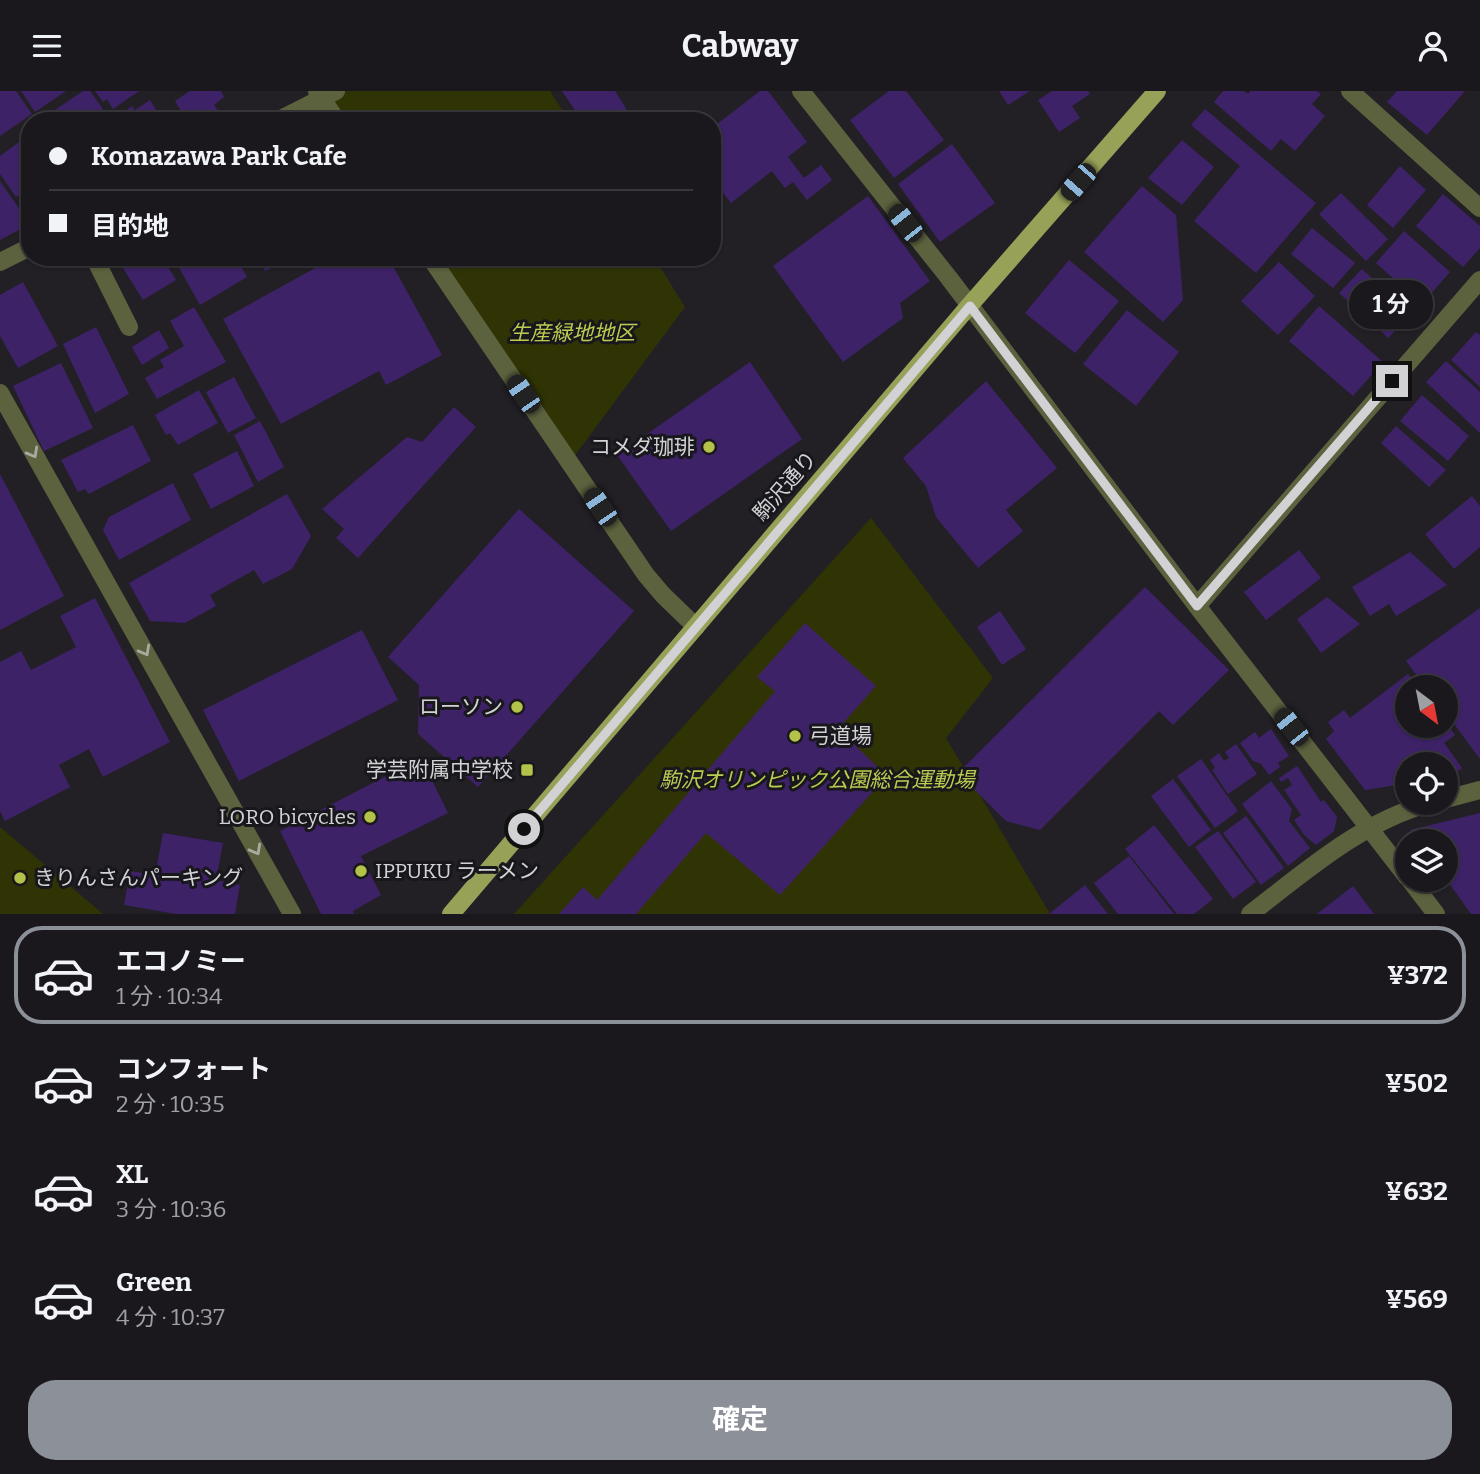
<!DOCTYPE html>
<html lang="ja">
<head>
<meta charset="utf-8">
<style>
	:root { --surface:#1a181c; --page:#232125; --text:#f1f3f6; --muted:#9fa0a3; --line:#38373b; --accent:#8c9099 }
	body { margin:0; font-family:Bitter,"Noto Sans JP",serif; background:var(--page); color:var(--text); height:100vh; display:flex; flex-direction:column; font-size:26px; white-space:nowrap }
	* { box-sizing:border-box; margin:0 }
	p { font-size:23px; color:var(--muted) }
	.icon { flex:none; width:38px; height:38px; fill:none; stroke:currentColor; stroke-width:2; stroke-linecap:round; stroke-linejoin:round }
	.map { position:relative; height:823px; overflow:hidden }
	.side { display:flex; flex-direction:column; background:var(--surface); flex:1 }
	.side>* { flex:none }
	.guide { position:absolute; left:21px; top:21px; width:700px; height:154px; border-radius:28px; box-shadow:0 2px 5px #0004,0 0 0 2px var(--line); display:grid; align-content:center; height:154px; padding:0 28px; background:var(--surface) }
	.needle { width:46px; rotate:148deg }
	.controls { position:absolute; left:1395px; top:584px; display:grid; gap:14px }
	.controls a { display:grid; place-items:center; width:63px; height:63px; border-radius:50%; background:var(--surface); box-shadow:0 2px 5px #0004,0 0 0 2px var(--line); font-size:35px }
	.end { position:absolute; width:32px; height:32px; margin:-16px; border:9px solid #d2d1d4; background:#111; box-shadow:0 0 0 4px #111 }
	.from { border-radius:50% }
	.bubble { position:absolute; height:49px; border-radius:24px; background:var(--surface); box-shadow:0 2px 5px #0004,0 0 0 2px var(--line); font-size:23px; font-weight:700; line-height:49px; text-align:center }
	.car { position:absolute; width:21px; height:42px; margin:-21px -10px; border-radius:9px; box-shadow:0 0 5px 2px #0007; background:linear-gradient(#222 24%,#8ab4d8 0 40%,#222 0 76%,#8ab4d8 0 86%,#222 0) }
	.guide b { display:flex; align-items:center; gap:24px; height:66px; font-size:26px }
	.guide b+b { border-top:2px solid var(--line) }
	.guide i { width:18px; height:18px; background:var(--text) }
	ul { padding:12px 0 0; list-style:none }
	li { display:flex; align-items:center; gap:21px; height:98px; margin:0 14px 10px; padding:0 14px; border:4px solid transparent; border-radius:28px }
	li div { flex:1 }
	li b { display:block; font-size:26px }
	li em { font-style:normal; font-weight:700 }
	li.current { border-color:var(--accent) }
	li>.icon { width:63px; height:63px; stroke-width:1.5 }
	.cta { display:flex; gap:14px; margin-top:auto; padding:14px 28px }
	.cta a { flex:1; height:80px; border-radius:28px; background:var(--accent); color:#fff; font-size:28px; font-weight:700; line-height:80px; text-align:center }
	header { display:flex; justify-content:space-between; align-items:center; height:91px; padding:0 28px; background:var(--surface); font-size:32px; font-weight:700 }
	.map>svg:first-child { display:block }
	.green { fill:#303405 }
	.building { fill:#3e2268 }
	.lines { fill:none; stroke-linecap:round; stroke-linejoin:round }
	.minor { stroke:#5c613e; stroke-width:18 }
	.major { stroke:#97a157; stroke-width:18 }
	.oneway { stroke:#a9aaa0 }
	.route { stroke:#d2d1d4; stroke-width:9 }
	.poi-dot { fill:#b4c24a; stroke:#18171c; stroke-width:2.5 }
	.labels { text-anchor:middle; stroke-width:6; stroke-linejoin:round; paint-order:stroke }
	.park-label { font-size:21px; font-style:italic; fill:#bdcb50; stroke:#18171c }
	.poi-label { font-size:21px; fill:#d2d1d4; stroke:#18171c; text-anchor:end }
	.street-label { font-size:21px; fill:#d2d1d4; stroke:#18171c }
</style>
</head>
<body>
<header><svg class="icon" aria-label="menu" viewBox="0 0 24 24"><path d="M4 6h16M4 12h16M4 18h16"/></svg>Cabway<svg class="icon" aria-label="person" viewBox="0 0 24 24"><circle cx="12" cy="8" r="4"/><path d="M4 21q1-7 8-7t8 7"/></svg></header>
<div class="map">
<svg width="1480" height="823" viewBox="0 0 1480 823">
	<rect width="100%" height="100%" fill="#222025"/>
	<path class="green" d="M336 0H550L569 30H337L321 7Z
		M430 166H654L685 216 570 371Z
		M871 427 993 587 946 647 1050 823H514Z
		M0 736 103 823H0Z"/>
	<path class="building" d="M0 0H16L32 23 0 45Z
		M21 0H66L35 21Z
		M83 0H90L103 18 99 20 106 30H62L55 19Z
		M95 0H139L113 18 107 8 103 11Z
		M190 0H221L224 6 214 14 225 29 187 30 175 10Z
		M562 0H615L634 30H582Z
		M760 0H768L807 51 788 66 804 87 821 74 832 89 807 109 793 91 785 97 772 80 731 112 712 87V37Z
		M889 0H906L944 49 894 87 850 29Z
		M999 0H1030L1008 14Z
		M1052 0H1088L1090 3 1072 15 1080 27 1059 41 1038 9Z
		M1223 0H1244L1248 3 1250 0H1317L1321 3 1312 13 1325 25 1295 60 1281 48 1271 60 1214 11Z
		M1397 0H1465L1427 44 1387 11Z
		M150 9 163 30H121L118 25 132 15 135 19Z
		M1205 18 1316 112 1256 182 1194 130 1240 75 1191 34Z
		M30 36V60L19 44Z
		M1182 49 1214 76 1182 114 1148 87Z
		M19 51 30 66V105L26 100 16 106 0 83V65Z
		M952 53 995 112 940 151 898 93Z
		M1400 75 1426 99 1393 137 1367 114Z
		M0 90 30 133 0 149Z
		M1142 95 1176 124 1183 209 1163 231 1084 161Z
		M1341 102 1388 148 1366 170 1319 123Z
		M1443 103 1480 135V157L1463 176 1416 135Z
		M868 105 930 190 900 212 903 227 843 271 773 175Z
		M1312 137 1355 172 1333 197 1291 163Z
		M1404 140 1450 181 1422 213 1376 172Z
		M116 166H162L176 189 143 209Z
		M173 166H236L247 186 200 214Z
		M258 166H294L265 180Z
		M335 166H388L442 264 386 294 379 280 281 333 223 228Z
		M1069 169 1119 210 1075 262 1025 222Z
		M1279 171 1315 205 1278 244 1241 210Z
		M1362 178 1411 223 1388 247 1339 202Z
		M23 191 58 255 18 277 0 245V204Z
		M1319 215 1383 271 1353 305 1289 250Z
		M194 216 226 271 157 308 145 287 164 276 160 269 184 255 170 230Z
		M1127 219 1179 261 1136 315 1083 273Z
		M96 236 129 303 95 322 63 253Z
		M159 239 169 257 142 274 132 256Z
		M1476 241 1480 244V296L1451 269Z
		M1446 270 1480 301V342L1426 291Z
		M750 271 802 348 671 440 617 364Z
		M61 272 93 337 44 360 13 295Z
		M234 286 256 327 228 342 206 301Z
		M986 290 1057 377 1006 419 1023 440 978 477 936 426 926 395 903 367Z
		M199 299 218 332 178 354 170 342 166 344 155 324Z
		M1422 304 1469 345 1448 370 1400 330Z
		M454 316 476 336 358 467 336 447 344 438 322 418 407 346 422 351Z
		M260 330 284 376 258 391 234 344Z
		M133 334 151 370 89 403 85 398 78 401 61 369Z
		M1396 335 1446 379 1429 396 1381 352Z
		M237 360 254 395 211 418 193 383Z
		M0 383 64 505 0 539Z
		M173 392 191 429 119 469 103 439 109 426Z
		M287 403 311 445 292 478 263 493 254 479 210 504 216 515 185 532 150 530 129 492Z
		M1472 405 1480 415V456L1454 478 1425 443Z
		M519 418 634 520 478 696 418 643 419 594 388 566Z
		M1299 459 1321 487 1266 529 1244 501Z
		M1410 461 1447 494 1396 525 1389 513 1370 525 1352 496Z
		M1145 496 1229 579 1173 634 1159 620 1040 739 1006 730 958 682Z
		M1327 506 1360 533 1321 562 1297 528Z
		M95 507 170 651 103 686 89 658 59 674 70 696 5 730 0 720V571L21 560 31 579 76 556 60 525Z
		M1480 517V668L1446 622V597H1426L1406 570Z
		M1000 520 1026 558 1002 574 977 536Z
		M805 532 876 595 838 638 887 685 780 804 706 742 636 823H559L583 796 597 809 775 600 757 586Z
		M362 539 398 609 239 690 203 619Z
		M1408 583 1419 597H1407V635H1446V631L1455 644 1444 652 1462 677 1446 690V674H1407V688L1397 694 1365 699 1326 648 1334 640 1328 631 1344 619 1350 627Z
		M1271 638 1289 665 1278 672 1280 676 1269 684 1261 673 1253 670 1240 652 1255 641 1259 647Z
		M1236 653 1257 683 1228 703 1212 679 1215 677 1210 669 1219 662 1224 670 1229 667 1225 661Z
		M421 667 448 722 361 765 381 804 353 820 354 823H321L280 740Z
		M1201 668 1238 720 1215 737 1177 685Z
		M1297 675 1321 711 1324 709 1337 726 1334 740 1316 754 1304 744 1294 729 1301 724 1284 699 1292 694 1288 687 1281 691 1279 687Z
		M1173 688 1211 739 1189 756 1151 705Z
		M1271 690 1292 718 1289 730 1310 757 1288 775 1242 713Z
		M1480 722V823H1471L1446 788V751H1419L1410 739Z
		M1246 725 1284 777 1261 794 1223 742Z
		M1154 734 1213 808 1194 823H1177L1125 758Z
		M1218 740 1256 791 1233 808 1195 756Z
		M163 742 223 752 216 789 240 794 235 823H176L124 814 130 780 155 784Z
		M1129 765 1174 823H1118L1094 792Z
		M1085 794 1108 823H1049Z
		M1353 795 1374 823H1317Z"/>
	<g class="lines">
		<path class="minor" d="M317 0 337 30
			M801 0 949 187 1197 515 1407 786
			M1350 0 1480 117
			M277 30 336 0
			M94 166 129 236
			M430 166 646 484 663 504 696 536
			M0 171 30 156
			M0 302 292 823
			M1197 515 1480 189
			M1446 708 1480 699
			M1410 789 1436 823
			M1250 823C1306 780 1361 731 1430 712"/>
		<path class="major" d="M451 823 969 215 1157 0"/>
	</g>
	<defs><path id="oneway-chevron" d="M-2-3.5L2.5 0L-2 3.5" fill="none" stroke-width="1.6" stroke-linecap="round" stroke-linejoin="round" transform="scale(1.75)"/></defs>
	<g class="oneway">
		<use href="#oneway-chevron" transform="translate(33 362) rotate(61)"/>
		<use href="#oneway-chevron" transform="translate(145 560) rotate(61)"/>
		<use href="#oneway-chevron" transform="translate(256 759) rotate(61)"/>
	</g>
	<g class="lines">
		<path class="route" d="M524 738 970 215 1197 515 1392 290"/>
	</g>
	<g class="poi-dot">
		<circle cx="709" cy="356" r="7"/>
		<circle cx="517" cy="616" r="7"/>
		<circle cx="795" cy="645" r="7"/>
		<rect x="520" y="672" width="14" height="14" rx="3.5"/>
		<circle cx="370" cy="726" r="7"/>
		<circle cx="361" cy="780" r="7"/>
		<circle cx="20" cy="787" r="7"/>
	</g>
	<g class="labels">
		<g class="park-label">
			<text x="572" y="249">生産緑地地区</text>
			<text x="817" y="696">駒沢オリンピック公園総合運動場</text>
		</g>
		<g class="poi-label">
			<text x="695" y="363">コメダ珈琲</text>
			<text x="503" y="623">ローソン</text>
			<text x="809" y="652" text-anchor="start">弓道場</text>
			<text x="513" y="686">学芸附属中学校</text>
			<text x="356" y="733">LORO bicycles</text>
			<text x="375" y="787" text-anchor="start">IPPUKU ラーメン</text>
			<text x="34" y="794" text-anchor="start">きりんさんパーキング</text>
		</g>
		<g class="street-label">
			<text transform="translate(785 395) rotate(-49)" y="7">駒沢通り</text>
		</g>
	</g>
</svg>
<div class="controls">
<a><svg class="needle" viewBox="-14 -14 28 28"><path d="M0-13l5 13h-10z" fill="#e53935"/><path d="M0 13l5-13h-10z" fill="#9fa0a3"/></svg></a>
<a><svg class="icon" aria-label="locate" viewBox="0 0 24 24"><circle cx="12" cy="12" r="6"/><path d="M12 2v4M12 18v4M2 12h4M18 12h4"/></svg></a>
<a><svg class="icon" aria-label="layers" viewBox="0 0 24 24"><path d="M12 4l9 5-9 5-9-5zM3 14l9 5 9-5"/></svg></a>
</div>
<i class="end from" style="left:524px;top:738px"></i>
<i class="end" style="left:1392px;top:290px"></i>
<div class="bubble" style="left:1349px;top:189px;width:84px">1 分</div>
<i class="car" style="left:1078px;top:91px;rotate:221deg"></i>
<i class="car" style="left:905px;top:132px;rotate:322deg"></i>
<i class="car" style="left:523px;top:303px;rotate:326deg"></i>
<i class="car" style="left:600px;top:416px;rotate:326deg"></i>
<i class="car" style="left:1291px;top:636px;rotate:322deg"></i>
<div class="guide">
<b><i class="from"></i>Komazawa Park Cafe</b>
<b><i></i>目的地</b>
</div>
</div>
<section class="side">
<ul>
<li class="current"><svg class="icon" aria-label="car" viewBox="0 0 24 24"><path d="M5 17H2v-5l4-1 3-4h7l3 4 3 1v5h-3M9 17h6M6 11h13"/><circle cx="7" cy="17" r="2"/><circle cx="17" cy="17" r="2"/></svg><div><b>エコノミー</b><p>1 分 · 10:34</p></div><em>¥372</em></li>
<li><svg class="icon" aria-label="car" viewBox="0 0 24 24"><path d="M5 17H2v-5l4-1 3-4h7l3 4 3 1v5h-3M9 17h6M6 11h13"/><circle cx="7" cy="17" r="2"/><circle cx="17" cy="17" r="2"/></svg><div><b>コンフォート</b><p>2 分 · 10:35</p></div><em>¥502</em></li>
<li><svg class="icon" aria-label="car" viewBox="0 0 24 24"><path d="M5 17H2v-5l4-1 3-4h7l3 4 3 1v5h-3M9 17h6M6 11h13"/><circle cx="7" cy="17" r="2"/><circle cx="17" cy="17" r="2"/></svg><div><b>XL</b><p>3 分 · 10:36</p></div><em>¥632</em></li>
<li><svg class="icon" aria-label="car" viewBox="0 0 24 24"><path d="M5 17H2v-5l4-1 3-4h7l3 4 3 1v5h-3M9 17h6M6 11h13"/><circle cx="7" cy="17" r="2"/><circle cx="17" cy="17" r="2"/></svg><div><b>Green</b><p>4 分 · 10:37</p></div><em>¥569</em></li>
</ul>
<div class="cta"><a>確定</a></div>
</section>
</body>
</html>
